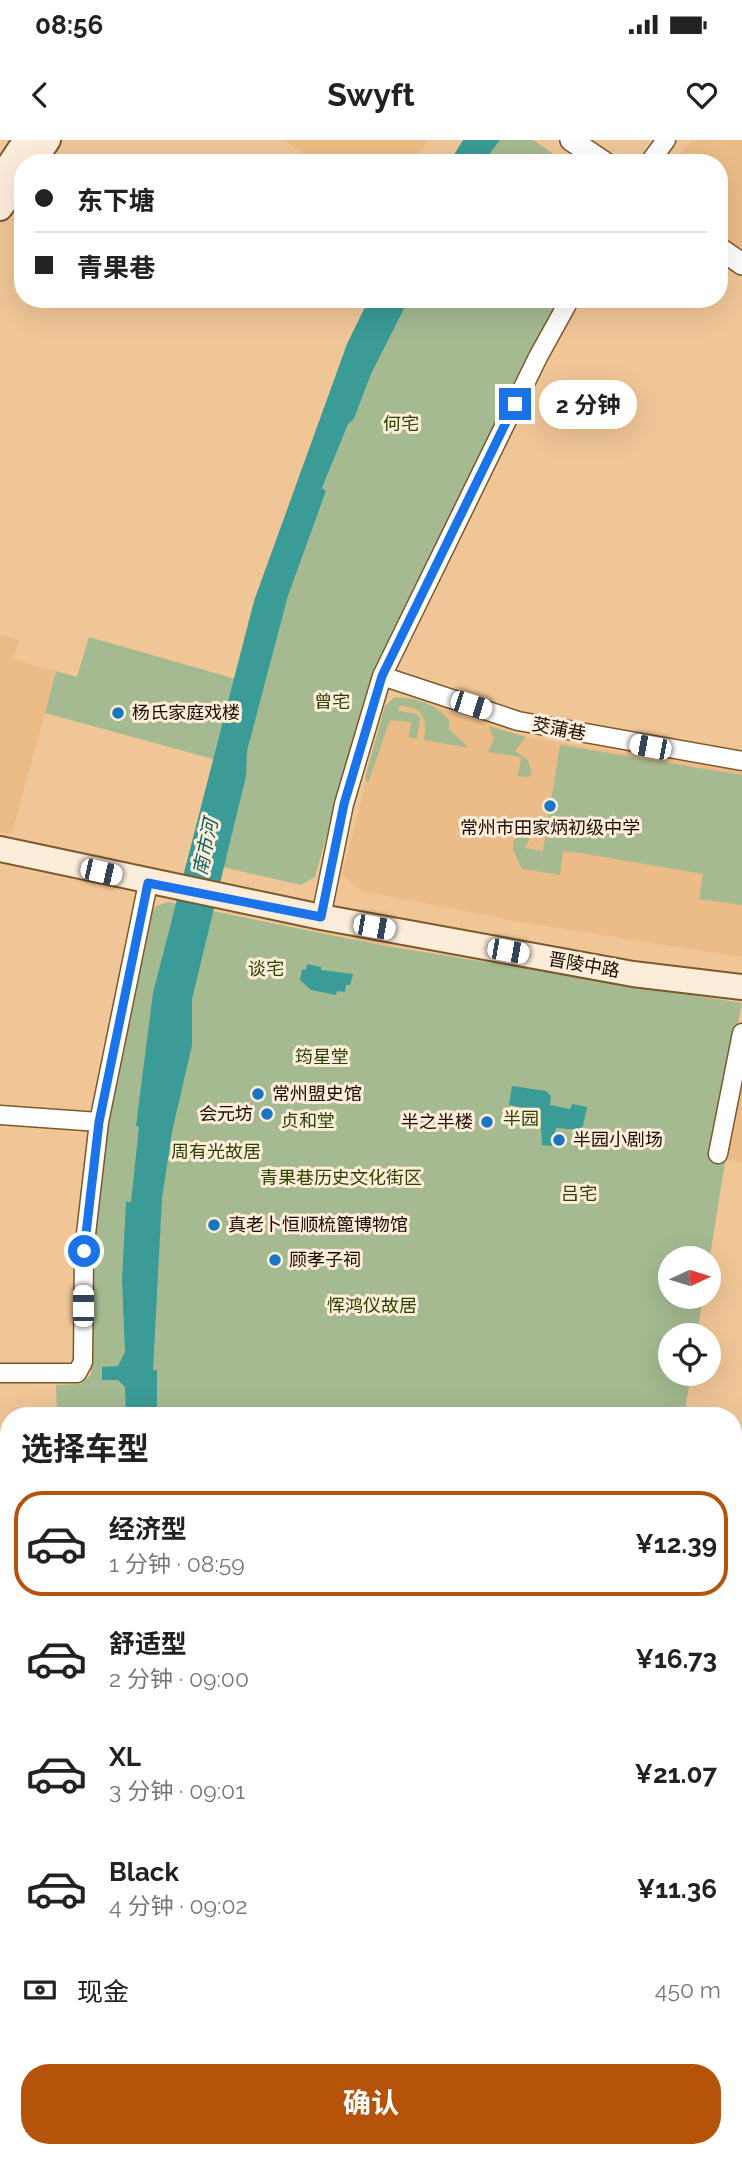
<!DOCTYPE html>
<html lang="zh">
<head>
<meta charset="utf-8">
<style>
	:root { --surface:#fff; --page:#f2f2f2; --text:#222; --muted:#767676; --line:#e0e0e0; --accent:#b45309 }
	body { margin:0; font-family:Raleway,"Noto Sans SC",sans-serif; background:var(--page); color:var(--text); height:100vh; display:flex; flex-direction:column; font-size:26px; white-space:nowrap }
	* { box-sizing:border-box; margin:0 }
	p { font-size:23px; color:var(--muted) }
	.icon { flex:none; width:38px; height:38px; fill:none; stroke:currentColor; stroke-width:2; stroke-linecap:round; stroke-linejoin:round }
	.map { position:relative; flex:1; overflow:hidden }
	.details { position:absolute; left:0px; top:1267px; width:742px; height:751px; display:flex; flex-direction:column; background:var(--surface); border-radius:28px 28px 0 0; box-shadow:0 7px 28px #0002 }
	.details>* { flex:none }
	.guide { position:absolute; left:14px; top:14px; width:714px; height:154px; border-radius:28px; box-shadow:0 7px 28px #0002; display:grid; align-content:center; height:154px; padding:0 21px; background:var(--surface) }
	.needle { width:46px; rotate:86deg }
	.controls { position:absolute; left:658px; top:1106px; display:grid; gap:14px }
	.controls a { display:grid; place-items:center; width:63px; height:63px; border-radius:50%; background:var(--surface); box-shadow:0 7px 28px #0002; font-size:35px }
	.end { position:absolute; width:32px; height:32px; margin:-16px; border:9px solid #1a73e8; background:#fff; box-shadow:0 0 0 4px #fff }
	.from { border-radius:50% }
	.bubble { position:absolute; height:49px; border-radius:24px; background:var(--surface); box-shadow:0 7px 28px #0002; font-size:23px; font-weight:700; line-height:49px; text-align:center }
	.car { position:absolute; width:21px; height:42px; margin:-21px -10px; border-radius:9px; box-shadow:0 0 5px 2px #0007; background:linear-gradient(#fff 24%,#345 0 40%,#fff 0 76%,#345 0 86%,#fff 0) }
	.guide b { display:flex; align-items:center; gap:24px; height:66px; font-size:26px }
	.guide b+b { border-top:2px solid var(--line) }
	.guide i { width:18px; height:18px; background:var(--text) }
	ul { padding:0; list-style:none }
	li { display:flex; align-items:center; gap:21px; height:105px; margin:0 14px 10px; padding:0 7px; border:4px solid transparent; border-radius:28px }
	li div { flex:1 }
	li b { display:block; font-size:26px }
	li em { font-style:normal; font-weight:700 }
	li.active { border-color:var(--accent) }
	li>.icon { width:63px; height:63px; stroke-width:1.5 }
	h2 { padding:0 21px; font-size:32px; line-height:84px }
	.pay { display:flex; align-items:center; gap:18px; height:77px; padding:0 21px; font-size:26px }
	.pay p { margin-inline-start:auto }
	.button { display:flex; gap:14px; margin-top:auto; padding:14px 21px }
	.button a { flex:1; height:80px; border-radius:28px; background:var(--accent); color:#fff; font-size:28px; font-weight:700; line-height:80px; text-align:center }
	.status { display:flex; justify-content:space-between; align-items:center; height:49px; padding:0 35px; background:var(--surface); direction:ltr }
	.status svg { height:19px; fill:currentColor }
	header { display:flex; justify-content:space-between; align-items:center; height:91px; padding:0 21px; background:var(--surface); font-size:32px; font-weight:700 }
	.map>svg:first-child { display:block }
	.built { fill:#ebbc87 }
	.green { fill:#a5ba91 }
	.water { fill:#3b9b96 }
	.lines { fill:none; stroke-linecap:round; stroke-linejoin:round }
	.minor-casing { stroke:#7d582b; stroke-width:21 }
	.tertiary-casing { stroke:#7d582b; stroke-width:24 }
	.secondary-casing { stroke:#7d582b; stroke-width:28 }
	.primary-casing { stroke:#fff; stroke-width:30 }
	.minor { stroke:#fff; stroke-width:18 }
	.tertiary { stroke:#fff; stroke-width:21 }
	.secondary { stroke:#fceddb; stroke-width:24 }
	.primary { stroke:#f8dab7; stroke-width:26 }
	.route { stroke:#1a73e8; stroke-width:9 }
	.poi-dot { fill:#1a75c2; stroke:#feedda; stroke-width:2.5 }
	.labels { text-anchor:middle; stroke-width:6; stroke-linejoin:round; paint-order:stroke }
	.park-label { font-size:18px; fill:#294300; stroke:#feedda }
	.poi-label { font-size:18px; fill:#190b00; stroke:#feedda; text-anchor:start }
	.street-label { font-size:18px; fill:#190b00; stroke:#feedda }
	.water-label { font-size:19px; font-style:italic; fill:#10605c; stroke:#feedda }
</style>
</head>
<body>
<div class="status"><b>08:56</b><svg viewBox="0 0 49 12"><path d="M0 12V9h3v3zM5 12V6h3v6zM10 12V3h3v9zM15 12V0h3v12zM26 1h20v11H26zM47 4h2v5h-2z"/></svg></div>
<header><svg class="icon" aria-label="back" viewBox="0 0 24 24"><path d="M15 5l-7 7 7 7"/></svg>Swyft<svg class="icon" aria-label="heart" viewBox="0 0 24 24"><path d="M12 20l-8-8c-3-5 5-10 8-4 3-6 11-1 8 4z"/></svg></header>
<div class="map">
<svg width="742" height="2017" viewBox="0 0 742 2017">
	<rect width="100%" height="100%" fill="#f0c697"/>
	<path class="built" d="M284 0H428L412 23H318Z
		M692 0H742V111L719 97V23H673Z
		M0 494 19 500 13 519 56 531 12 694 0 692Z
		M395 557 410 558 526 597 742 631V817L525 783 362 751 342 735 385 566Z
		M742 946V1023L727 1020Z
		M0 1658H9V1911L0 1910Z"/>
	<path class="green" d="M500 0H533L567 23H483Z
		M409 159H561L371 536 315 737 301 745 222 727 246 628 45 573 56 531 77 537 89 497 264 547 288 456 326 351 322 349 348 283 354 279 371 234Z
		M395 557C415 558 436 563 449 580V589L469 608 424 600C428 577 422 566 399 566V571L417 574 420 579 417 599 409 597 411 582 390 580 368 643 365 638 385 566Z
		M489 586 526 597 515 611 528 620 532 634 528 637 518 636 521 617 488 612 494 599Z
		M560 605 742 635V765L699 759 703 734 580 713 563 711 560 735 522 729 513 710V701L529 686 538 684 525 708 543 711Z
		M168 762 380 805 742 863 711 1012 726 1016 709 1122V1118H670V1157H703L697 1195H670V1234H691L684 1276H57L56 1245 81 1244 91 1234 93 1116 108 984 149 777 156 766Z
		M331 2009H578V2017H354Z"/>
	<path class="water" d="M463 0H500L483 23H449Z
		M369 159H409L371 234 354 279 348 284 322 348 326 351 288 456 247 611 246 636 192 859V905L172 992 162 1058 153 1230H157V1276H126L125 1247 118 1240H102V1227L118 1226 125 1212 122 1139 126 1062H131L139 987 136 986 153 853 254 461 347 204Z
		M307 824 321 827V830L353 834 350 845H346L345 852 337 851 336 855 311 850 300 840 302 829 306 830Z
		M512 946 546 951 551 956 550 965 570 969 572 964 587 967 582 990 556 988 552 1006 542 1005 540 971 509 965Z"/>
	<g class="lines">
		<g class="minor-casing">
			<path id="minor" d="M649 23 666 0
				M382 536 518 581 742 621
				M321 777 344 664 382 536 538 217 570 159
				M0 975 99 982
				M718 1014 742 893
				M0 1233H77L83 1222 84 1111 99 982 148 743
				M733 1633 742 1634
				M733 1880 742 1881
				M42 2009 43 2017
				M590 2017 591 2009"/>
		</g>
		<g class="tertiary-casing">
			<path id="tertiary" d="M571 0 605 23
				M719 108 742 124"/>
		</g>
		<g class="secondary-casing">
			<path id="secondary" d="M32 23 48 0
				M0 39 26 0
				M0 68 23 36
				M0 709 321 777 633 834 742 847"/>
		</g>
		<g class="primary-casing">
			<path id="primary" d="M0 1944 9 1947
				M0 1972 9 1974
				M138 2009 171 2017
				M228 2009 255 2017"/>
		</g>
		<use href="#minor" class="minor"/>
		<use href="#tertiary" class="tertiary"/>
		<use href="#secondary" class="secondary"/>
		<use href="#primary" class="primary"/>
	</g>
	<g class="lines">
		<path class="route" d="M84 1111 99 982 148 743 321 777 344 664 382 536 515 264"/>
	</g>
	<g class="poi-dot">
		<circle cx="118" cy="573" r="7"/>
		<circle cx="550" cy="666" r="7"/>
		<circle cx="258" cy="954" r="7"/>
		<circle cx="267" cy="974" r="7"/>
		<circle cx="487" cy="982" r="7"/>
		<circle cx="559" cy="1000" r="7"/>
		<circle cx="214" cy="1085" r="7"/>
		<circle cx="275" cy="1120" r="7"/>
	</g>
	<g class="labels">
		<g class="park-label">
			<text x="401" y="290">何宅</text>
			<text x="332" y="568">曾宅</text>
			<text x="266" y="835">谈宅</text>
			<text x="322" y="923">筠星堂</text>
			<text x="521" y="985">半园</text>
			<text x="308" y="987">贞和堂</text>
			<text x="216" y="1018">周有光故居</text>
			<text x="341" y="1044">青果巷历史文化街区</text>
			<text x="579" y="1060">吕宅</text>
			<text x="372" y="1172">恽鸿仪故居</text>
		</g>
		<g class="poi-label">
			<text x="132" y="579">杨氏家庭戏楼</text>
			<text x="550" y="694" text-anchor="middle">常州市田家炳初级中学</text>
			<text x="272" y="960">常州盟史馆</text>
			<text x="253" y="980" text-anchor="end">会元坊</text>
			<text x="473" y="988" text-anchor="end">半之半楼</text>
			<text x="573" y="1006">半园小剧场</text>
			<text x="228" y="1091">真老卜恒顺梳篦博物馆</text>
			<text x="289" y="1126">顾孝子祠</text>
		</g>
		<g class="street-label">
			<text transform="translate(559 589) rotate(11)" y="6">茭蒲巷</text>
			<text transform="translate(584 825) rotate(10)" y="6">晋陵中路</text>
		</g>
		<g class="water-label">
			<text transform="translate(205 707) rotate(-78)" y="7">南市河</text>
		</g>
	</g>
</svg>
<div class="controls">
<a><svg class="needle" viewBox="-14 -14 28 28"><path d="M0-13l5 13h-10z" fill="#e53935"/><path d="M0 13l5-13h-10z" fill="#767676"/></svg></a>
<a><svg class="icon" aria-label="locate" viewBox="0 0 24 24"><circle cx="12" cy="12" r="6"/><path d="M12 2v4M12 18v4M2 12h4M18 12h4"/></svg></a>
</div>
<i class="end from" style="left:84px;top:1111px"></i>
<i class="end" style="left:515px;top:264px"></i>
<div class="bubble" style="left:539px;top:240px;width:98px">2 分钟</div>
<i class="car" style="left:471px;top:565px;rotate:108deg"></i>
<i class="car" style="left:650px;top:607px;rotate:281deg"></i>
<i class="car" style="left:101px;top:732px;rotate:103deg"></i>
<i class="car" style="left:374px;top:787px;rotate:100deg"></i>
<i class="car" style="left:508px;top:811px;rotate:100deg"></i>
<i class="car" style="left:83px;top:1166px;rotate:0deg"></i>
<div class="guide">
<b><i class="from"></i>东下塘</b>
<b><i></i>青果巷</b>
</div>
<section class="details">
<h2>选择车型</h2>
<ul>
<li class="active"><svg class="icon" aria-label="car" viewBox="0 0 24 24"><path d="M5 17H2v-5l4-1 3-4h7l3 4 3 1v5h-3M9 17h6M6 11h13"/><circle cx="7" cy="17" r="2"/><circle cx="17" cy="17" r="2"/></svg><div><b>经济型</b><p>1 分钟 · 08:59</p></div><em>¥12.39</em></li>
<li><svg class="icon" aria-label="car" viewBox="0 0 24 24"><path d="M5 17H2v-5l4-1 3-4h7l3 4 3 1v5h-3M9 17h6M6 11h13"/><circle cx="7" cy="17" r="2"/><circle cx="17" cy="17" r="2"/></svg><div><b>舒适型</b><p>2 分钟 · 09:00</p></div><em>¥16.73</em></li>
<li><svg class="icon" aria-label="car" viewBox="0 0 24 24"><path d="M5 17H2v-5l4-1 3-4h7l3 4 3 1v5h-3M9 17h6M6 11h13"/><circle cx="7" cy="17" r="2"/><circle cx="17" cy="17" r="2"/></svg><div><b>XL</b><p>3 分钟 · 09:01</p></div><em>¥21.07</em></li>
<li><svg class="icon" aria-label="car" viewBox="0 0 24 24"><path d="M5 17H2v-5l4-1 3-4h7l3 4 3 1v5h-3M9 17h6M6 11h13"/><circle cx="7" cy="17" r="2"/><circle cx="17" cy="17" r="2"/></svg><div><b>Black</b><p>4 分钟 · 09:02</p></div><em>¥11.36</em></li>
</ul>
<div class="pay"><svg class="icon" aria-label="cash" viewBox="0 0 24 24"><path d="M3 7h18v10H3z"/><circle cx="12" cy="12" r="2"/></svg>现金<p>450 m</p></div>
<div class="button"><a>确认</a></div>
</section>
</div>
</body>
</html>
